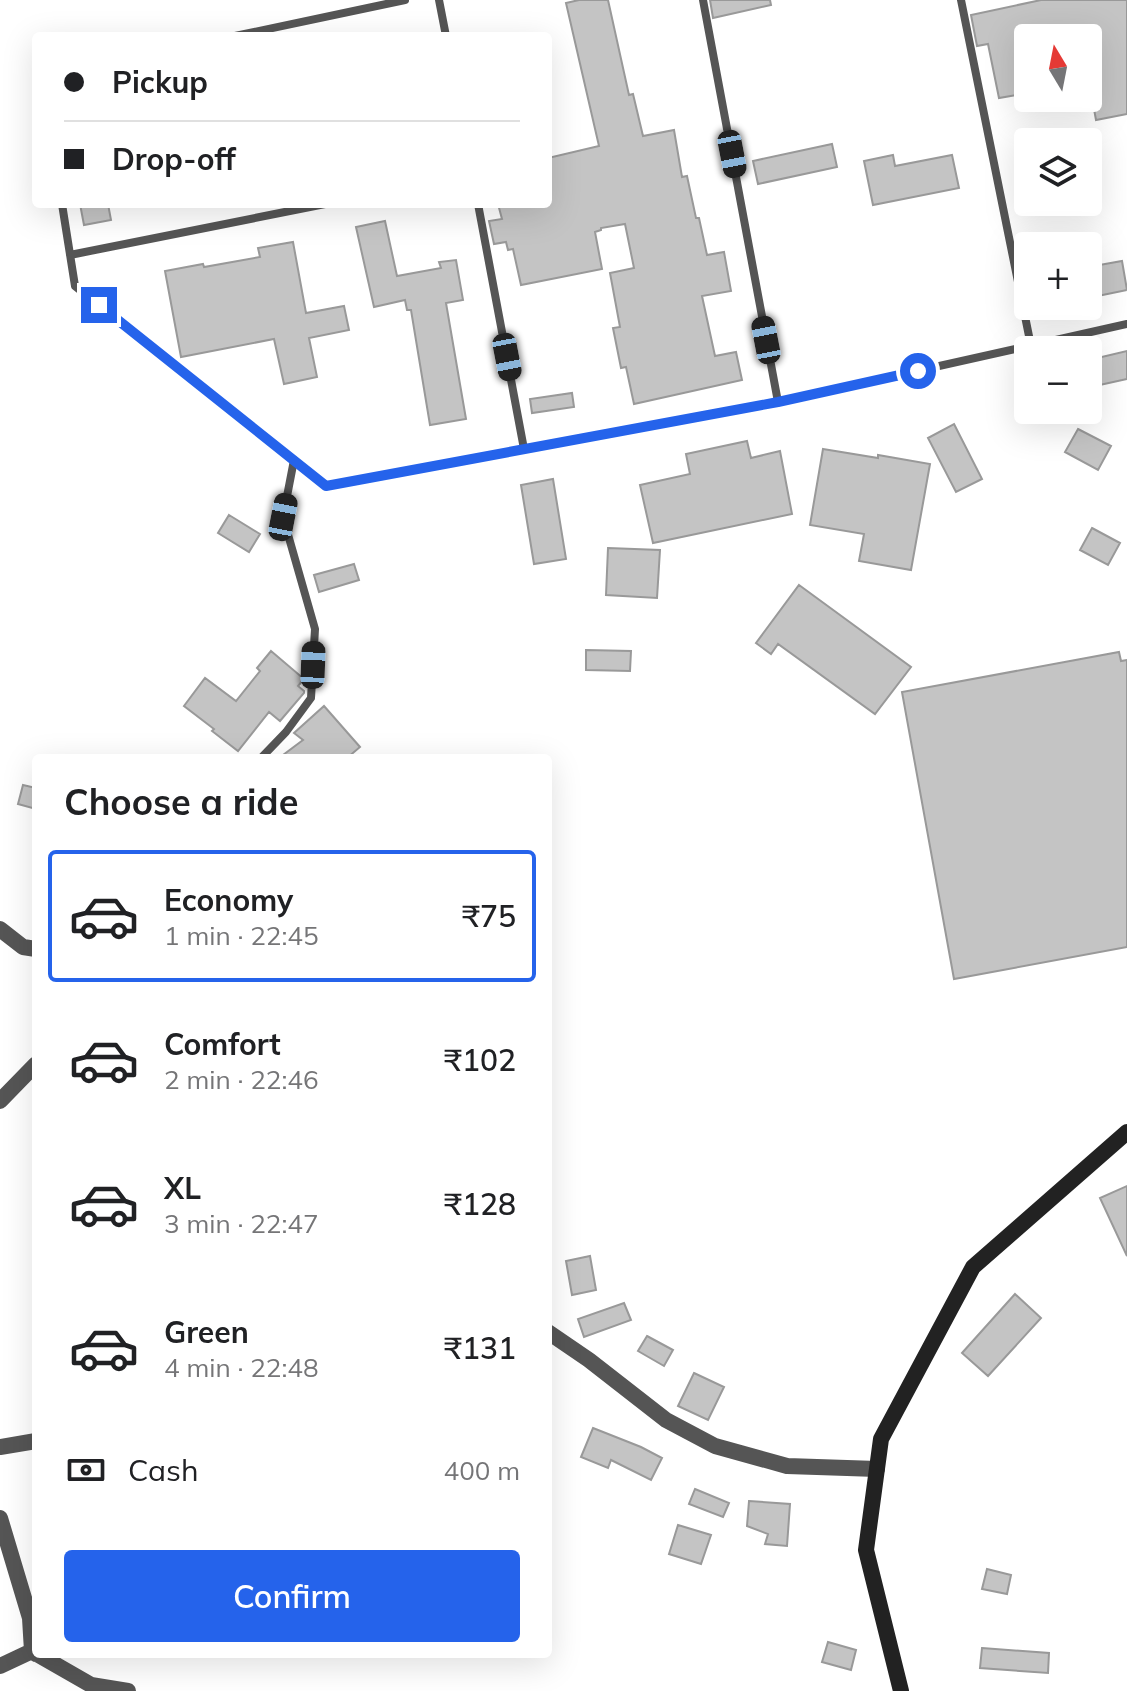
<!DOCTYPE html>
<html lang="en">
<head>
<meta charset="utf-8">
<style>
	:root { --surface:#fff; --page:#f6f6f6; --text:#202124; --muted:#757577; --line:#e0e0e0; --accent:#2563eb }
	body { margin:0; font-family:Mulish,sans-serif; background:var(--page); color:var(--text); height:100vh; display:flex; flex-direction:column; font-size:30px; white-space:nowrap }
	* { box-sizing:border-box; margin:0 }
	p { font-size:26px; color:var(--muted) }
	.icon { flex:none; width:44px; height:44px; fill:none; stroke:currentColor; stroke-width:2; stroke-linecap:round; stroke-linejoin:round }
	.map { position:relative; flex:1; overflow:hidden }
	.panel { position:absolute; left:32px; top:754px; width:520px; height:904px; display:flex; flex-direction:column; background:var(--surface); border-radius:8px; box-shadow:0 8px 32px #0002 }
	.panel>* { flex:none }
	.banner { position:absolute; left:32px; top:32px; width:520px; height:176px; border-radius:8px; box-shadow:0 8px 32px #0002; display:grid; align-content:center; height:176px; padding:0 32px; background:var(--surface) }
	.needle { width:52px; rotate:350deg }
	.fabs { position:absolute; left:1014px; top:24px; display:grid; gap:16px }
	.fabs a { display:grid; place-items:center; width:88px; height:88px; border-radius:8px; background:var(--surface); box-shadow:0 8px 32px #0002; font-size:40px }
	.end { position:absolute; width:36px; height:36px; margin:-18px; border:10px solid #2563eb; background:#fff; box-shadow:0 0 0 4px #fff }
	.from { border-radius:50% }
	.car { position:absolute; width:24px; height:48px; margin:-24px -12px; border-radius:10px; box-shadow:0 0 6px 2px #0007; background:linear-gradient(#222 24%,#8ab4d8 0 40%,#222 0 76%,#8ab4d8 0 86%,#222 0) }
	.banner b { display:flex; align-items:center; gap:28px; height:76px; font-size:30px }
	.banner b+b { border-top:2px solid var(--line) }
	.banner i { width:20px; height:20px; background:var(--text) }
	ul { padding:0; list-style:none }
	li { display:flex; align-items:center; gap:24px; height:132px; margin:0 16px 12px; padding:0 16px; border:4px solid transparent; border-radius:8px }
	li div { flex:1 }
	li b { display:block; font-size:30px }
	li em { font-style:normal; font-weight:600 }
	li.active { border-color:var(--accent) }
	li>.icon { width:72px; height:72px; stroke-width:1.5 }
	h2 { padding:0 32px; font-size:36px; line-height:96px }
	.pay { display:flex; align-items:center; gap:20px; height:88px; padding:0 32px; font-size:30px }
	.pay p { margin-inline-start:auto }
	.action { display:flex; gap:16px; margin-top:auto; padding:16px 32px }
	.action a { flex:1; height:92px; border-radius:8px; background:var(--accent); color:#fff; font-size:32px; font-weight:600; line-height:92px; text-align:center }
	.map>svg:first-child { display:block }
	.building { fill:#c4c4c4; stroke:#999; stroke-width:2 }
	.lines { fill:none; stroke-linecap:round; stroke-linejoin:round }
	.lane { stroke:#555; stroke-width:8 }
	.street { stroke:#555; stroke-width:16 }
	.secondary { stroke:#222; stroke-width:16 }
	.route { stroke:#2563eb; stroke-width:10 }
</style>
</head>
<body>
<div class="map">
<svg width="1127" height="1691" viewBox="0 0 1127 1691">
	<rect width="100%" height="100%" fill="#fff"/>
	<path class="building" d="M579 0H608L629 95 633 94 643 136 674 130 682 177 687 176 696 218H699L707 255 724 252 731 291 702 296 715 356 736 352 742 380 634 404 626 367 621 368 613 328 620 327 610 273 634 268 625 224 601 228V230L595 232 602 269 521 285 513 249 508 250 506 242 494 244 489 221 502 219 498 204H548V158L599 146 566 3Z
		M710 0H770L771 5 713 18Z
		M1041 0H1127V114L1096 120 1088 76V38H1028V93L999 98 988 44 977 46 971 15Z
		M832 144 837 167 758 184 753 161Z
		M893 155 895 166 952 155 959 188 873 205 864 161Z
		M80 204H108L111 220 84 225Z
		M385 221 397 276 441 268 439 262 456 260 463 300 446 303 466 419 430 425 411 310H407L405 300 374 307 356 227Z
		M293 242 306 313 344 306 349 330 309 338 317 377 284 384 274 339 181 357 165 271 203 264 204 267 260 257 258 248Z
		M1122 261 1127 290 1088 298V267Z
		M1127 351V379L1095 386 1089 360Z
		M572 393 574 407 532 413 530 399Z
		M954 424 982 479 956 492 928 438Z
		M1078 429 1111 446 1098 470 1065 452Z
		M747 441 751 458 780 451 792 514 653 543 640 485 690 474 686 454Z
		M823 449 878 458V455L930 464 911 570 859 561 864 534 810 525Z
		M553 479 566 559 534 564 521 485Z
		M229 515 260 534 249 552 218 533Z
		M1092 528 1120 543 1108 565 1080 550Z
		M608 548 660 550 657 598 606 595Z
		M354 564 359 580 319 592 314 575Z
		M799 585 911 667 875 714 778 644 771 654 756 643Z
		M586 650 631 651 630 671 586 670Z
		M271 651 304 679 298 686 304 691V693L280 721 269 712 238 751 212 731 214 729 184 706 205 678 236 701 260 671 257 668Z
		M1119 652 1121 661 1127 660V947L954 979 902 692Z
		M324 706 360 747 347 758H279L303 740 294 733Z
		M23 785 36 788V809L18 804Z
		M1127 1186V1256L1100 1198Z
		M590 1256 596 1290 572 1295 566 1261Z
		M1015 1294 1041 1318 988 1376 962 1353Z
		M624 1303 631 1320 584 1337 578 1319Z
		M647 1336 673 1350 664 1366 638 1351Z
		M694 1373 724 1387 708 1420 678 1406Z
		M593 1428 641 1447 662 1458 651 1480 611 1460 608 1468 581 1457Z
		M695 1489 729 1503 723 1517 689 1504Z
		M749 1501 790 1504 787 1546 765 1544 768 1534 747 1526Z
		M678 1525 711 1535 701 1564 669 1554Z
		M987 1569 1011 1575 1007 1594 982 1589Z
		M828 1642 856 1650 851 1670 822 1662Z
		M982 1648 1049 1653 1048 1673 980 1668Z"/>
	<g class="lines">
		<path class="lane" d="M439 0 446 36
			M703 0 778 402 1127 324
			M961 0 1031 346
			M235 36 405 0
			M62 204 75 286 326 486 778 402
			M478 204 524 449
			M70 255 325 204
			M261 758 286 732 311 698 315 629 283 517 294 460"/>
		<path class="street" d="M0 929 23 947 36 949
			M0 1101 36 1064
			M548 1332 589 1360 666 1420 715 1446 787 1466 877 1469
			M0 1447 36 1441
			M0 1518 30 1618 32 1651
			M37 1654 91 1685 128 1691
			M0 1666 32 1651 36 1654"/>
		<path class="secondary" d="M901 1691 866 1550 881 1439 973 1267 1127 1132"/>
	</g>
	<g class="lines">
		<path class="route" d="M99 305 326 486 778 402 918 371"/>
	</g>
</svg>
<div class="fabs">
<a><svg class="needle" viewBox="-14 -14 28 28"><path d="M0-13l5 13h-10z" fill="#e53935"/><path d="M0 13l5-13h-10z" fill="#757577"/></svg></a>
<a><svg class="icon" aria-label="layers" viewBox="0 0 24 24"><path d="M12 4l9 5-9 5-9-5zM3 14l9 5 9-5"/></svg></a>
<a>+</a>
<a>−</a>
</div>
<i class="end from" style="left:918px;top:371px"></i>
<i class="end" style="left:99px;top:305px"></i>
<i class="car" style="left:732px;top:154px;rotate:169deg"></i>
<i class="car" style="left:766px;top:340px;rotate:349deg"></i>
<i class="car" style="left:507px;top:357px;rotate:169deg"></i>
<i class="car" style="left:283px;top:517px;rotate:11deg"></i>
<i class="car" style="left:313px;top:665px;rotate:2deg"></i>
<div class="banner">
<b><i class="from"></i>Pickup</b>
<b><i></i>Drop-off</b>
</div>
<section class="panel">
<h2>Choose a ride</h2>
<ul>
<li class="active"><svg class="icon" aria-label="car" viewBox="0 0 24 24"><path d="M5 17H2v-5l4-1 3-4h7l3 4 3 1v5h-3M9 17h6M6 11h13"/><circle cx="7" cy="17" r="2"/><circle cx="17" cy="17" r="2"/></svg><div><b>Economy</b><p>1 min · 22:45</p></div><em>₹75</em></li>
<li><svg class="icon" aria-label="car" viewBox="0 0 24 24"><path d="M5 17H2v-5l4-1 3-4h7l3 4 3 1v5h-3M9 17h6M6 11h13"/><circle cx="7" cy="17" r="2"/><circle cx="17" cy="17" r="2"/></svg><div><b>Comfort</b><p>2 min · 22:46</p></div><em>₹102</em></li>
<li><svg class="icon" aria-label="car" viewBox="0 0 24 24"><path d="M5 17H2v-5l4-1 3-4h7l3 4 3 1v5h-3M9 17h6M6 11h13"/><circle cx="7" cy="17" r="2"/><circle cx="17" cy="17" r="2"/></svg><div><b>XL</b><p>3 min · 22:47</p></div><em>₹128</em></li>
<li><svg class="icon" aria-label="car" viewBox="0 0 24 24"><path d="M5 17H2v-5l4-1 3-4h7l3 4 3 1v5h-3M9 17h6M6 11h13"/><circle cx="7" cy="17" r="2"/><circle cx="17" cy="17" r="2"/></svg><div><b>Green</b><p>4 min · 22:48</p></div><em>₹131</em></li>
</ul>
<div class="pay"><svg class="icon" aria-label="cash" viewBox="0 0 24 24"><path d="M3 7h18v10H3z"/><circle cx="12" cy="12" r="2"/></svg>Cash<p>400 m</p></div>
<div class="action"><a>Confirm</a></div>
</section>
</div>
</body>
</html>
